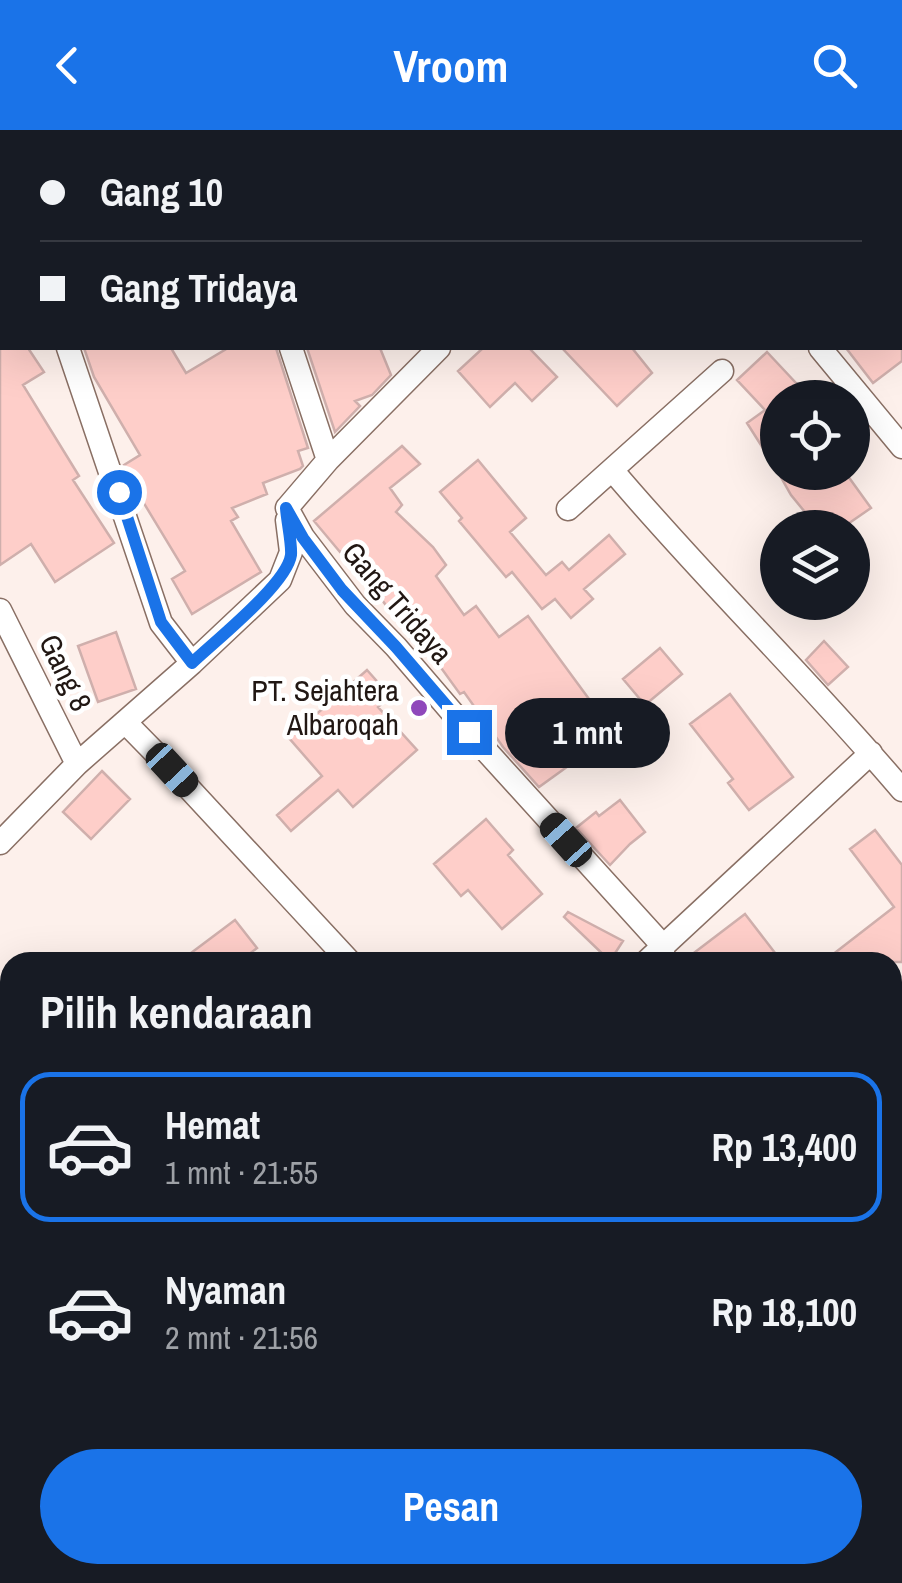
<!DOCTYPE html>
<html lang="id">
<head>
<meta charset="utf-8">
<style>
	:root { --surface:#171b24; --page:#20242c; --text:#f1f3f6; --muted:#9ea1a6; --line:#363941; --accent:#1a73e8 }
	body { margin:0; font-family:"Archivo Narrow",sans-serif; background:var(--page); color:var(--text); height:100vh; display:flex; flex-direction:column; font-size:38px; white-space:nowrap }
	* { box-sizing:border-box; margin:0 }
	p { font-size:32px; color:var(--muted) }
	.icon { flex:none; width:55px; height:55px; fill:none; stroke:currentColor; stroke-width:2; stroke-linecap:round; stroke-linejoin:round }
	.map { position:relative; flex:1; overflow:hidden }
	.sheet { position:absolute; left:0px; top:822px; width:902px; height:632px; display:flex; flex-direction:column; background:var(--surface); border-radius:30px 30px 0 0; box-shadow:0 10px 40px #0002 }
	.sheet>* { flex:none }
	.banner { position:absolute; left:0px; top:0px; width:902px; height:220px; box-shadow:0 10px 40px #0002; display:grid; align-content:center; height:220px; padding:0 40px; background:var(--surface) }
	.buttons { position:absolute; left:760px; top:250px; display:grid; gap:20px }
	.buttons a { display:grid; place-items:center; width:110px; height:110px; border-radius:50%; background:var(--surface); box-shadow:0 10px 40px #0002; font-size:50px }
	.end { position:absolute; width:45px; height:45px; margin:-22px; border:12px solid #1a73e8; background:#fff; box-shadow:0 0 0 5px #fff }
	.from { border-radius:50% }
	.bubble { position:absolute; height:70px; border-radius:35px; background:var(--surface); box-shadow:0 10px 40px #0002; font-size:32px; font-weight:800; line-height:70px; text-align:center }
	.car { position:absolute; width:30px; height:60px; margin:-30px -15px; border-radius:12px; box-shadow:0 0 8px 2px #0007; background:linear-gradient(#222 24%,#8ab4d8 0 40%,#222 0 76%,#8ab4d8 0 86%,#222 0) }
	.banner b { display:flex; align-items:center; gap:35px; height:95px; font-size:38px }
	.banner b+b { border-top:2px solid var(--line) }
	.banner i { width:25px; height:25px; background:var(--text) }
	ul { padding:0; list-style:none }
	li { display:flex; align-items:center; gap:30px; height:150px; margin:0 20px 15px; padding:0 20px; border:5px solid transparent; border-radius:30px }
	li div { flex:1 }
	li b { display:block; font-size:38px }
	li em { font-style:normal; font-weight:800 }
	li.current { border-color:var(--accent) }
	li>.icon { width:90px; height:90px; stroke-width:1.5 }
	h2 { padding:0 40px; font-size:45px; line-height:120px }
	.primary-button { display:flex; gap:20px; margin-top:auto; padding:20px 40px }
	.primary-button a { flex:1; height:115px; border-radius:60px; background:var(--accent); color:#fff; font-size:40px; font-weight:800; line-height:115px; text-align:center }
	header { display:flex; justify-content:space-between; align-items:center; height:130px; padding:0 40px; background:var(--accent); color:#fff; font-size:45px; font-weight:800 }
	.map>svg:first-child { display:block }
	.building { fill:#fecec9; stroke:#cfafac; stroke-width:2.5 }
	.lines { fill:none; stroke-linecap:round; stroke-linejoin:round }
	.street-casing { stroke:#896f64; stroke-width:25 }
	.street { stroke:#fff; stroke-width:22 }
	.route { stroke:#1a73e8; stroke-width:12 }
	.poi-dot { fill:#8f48bb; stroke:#fff; stroke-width:4 }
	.labels { text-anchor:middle; stroke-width:9; stroke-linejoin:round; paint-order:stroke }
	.street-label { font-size:30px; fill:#211713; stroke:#fff }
	.poi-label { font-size:30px; fill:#211713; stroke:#fff; text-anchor:end }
</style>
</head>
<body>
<header><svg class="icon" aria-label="back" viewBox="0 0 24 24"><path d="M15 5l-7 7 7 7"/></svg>Vroom<svg class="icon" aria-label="search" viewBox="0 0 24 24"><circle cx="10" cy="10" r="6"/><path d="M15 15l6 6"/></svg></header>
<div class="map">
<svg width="902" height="1453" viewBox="0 0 902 1453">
	<rect width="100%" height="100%" fill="#fdf0eb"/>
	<path class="building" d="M0 218H28L44 242 23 255 79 346 73 350 114 413 55 452 31 414 0 435Z
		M84 218H171L186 243 228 218H276L308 318 298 321 303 336 300 339 263 353 267 364 232 378 238 387 231 391 261 442 192 484 172 449 185 441 128 347 124 335 140 325 94 247Z
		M307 218H380L391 245 372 265 355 271 360 276 335 302Z
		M483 218H529L557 247 532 271 515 253 490 277 458 241Z
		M562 218H632L652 243 617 276Z
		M846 218H902V231L873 253Z
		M767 222 810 268H778V342L747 293 765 280 737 250Z
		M402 316 420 334 390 358 402 375 396 382 433 417 446 435 436 446 464 485 476 476 499 507 528 486 614 603 539 657 503 617 464 562 460 564 418 506 412 510 379 466 377 468 342 421 340 422 314 391Z
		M478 330 526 388 510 402 546 445 562 432 569 440 609 405 625 424 584 459 593 469 571 488 555 469 542 479 512 442 506 447 459 391 462 388 440 362Z
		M778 342H845L871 378 842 398H818L791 365Z
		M116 502 136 559 98 572 78 516Z
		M824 511 848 537 828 555 806 530Z
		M660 518 682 544 645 575 623 549Z
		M367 540 390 566 378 577 417 620 353 677 338 660 291 701 277 685 322 646 289 608Z
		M730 564 793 647 749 680 728 653 733 649 690 594Z
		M102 641 130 669 91 709 63 682Z
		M620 670 645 702 630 714 610 735 576 698 596 682 599 686Z
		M486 689 513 720 508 725 542 764 502 799 468 760 461 766 434 734Z
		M875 700 902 735V832H823L894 777 850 719Z
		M568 782 623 811 610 831 564 787Z
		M745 784 782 832H682Z
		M235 790 257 818 239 832H179Z"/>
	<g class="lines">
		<g class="street-casing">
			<path id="street" d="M222 0 223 2
				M502 0 503 2
				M650 2 652 0
				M0 93 2 96
				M68 218 161 493 192 533
				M291 218 328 330
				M820 218 902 317
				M613 341C706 451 809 550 902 660
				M287 378 303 407 355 475 396 517 469 602 664 817
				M287 378 328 330 439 218
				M568 379 722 241
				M0 480 77 634
				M125 592 172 640 350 832
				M0 713 77 634 192 533 280 450 291 422 287 390
				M646 832 871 623
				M892 926 902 918
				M892 1186 902 1177
				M892 1444 901 1453
				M619 1445 626 1453
				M302 1453 310 1445
				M597 1453 605 1445"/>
		</g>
		<use href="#street" class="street"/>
	</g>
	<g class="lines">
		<path class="route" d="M119 362 161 492 192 533C215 511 287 454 291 425 292 414 287 392 286 378L303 408 342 460 396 517 469 602"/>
	</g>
	<circle class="poi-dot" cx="419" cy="578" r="10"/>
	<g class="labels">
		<g class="street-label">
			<text transform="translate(397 473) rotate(49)" y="10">Gang Tridaya</text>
			<text transform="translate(65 543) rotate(64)" y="10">Gang 8</text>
		</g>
		<g class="poi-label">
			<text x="399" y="571">PT. Sejahtera<tspan x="399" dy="34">Albaroqah</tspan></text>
		</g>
	</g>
</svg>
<div class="buttons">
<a><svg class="icon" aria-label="locate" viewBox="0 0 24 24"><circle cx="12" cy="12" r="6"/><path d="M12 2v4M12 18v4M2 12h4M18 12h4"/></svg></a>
<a><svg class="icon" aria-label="layers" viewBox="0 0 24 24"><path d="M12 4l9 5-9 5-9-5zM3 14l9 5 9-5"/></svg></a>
</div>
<i class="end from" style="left:119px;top:362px"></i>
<i class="end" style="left:469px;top:602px"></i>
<div class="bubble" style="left:505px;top:568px;width:165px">1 mnt</div>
<i class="car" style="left:172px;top:640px;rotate:137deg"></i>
<i class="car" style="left:566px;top:710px;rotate:318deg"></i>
<div class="banner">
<b><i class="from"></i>Gang 10</b>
<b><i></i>Gang Tridaya</b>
</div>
<section class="sheet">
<h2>Pilih kendaraan</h2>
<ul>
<li class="current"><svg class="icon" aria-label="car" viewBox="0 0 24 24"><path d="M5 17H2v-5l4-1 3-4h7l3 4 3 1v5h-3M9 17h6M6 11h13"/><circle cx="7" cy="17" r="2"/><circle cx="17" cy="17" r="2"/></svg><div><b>Hemat</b><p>1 mnt · 21:55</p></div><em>Rp 13,400</em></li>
<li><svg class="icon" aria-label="car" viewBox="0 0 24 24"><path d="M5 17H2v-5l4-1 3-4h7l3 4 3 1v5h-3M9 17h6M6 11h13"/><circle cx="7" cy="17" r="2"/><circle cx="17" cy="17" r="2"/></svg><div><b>Nyaman</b><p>2 mnt · 21:56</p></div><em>Rp 18,100</em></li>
</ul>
<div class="primary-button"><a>Pesan</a></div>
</section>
</div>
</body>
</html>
